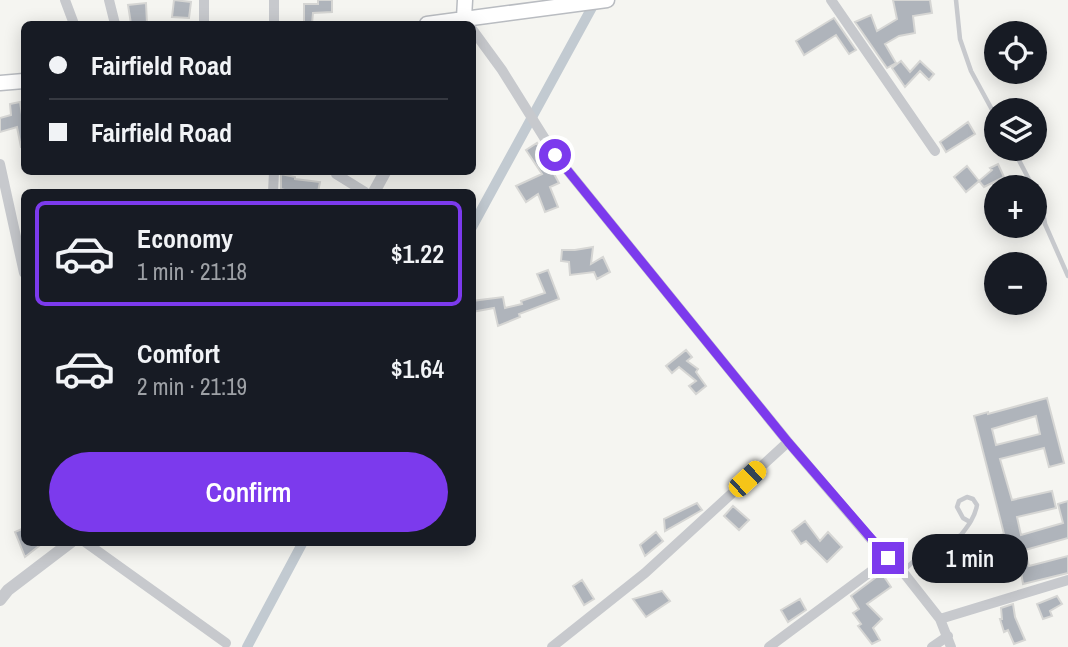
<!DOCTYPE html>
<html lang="en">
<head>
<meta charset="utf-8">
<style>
	:root { --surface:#171b24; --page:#242831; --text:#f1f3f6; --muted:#9ea1a6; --line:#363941; --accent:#7c3aed }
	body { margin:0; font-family:"Archivo Narrow",sans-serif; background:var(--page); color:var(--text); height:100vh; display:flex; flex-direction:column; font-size:26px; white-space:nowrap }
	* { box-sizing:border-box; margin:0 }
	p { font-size:23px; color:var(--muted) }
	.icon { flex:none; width:38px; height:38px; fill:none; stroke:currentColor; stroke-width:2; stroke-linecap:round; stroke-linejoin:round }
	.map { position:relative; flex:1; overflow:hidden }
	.panel { position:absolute; left:21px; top:189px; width:455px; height:357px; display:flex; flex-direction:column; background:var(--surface); border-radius:10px; box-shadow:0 4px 18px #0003 }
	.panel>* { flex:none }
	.top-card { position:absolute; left:21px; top:21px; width:455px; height:154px; border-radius:10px; box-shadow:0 4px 18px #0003; display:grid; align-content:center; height:154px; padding:0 28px; background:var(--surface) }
	.fabs { position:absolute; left:984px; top:21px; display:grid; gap:14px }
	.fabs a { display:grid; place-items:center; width:63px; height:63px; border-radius:50%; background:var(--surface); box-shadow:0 4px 18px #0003; font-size:35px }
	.end { position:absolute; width:32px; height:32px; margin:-16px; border:9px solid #7c3aed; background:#fff; box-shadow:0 0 0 4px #fff }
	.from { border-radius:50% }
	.bubble { position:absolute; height:49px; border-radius:24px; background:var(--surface); box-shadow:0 4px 18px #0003; font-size:23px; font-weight:600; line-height:49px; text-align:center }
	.car { position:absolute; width:21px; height:42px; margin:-21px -10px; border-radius:9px; box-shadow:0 0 5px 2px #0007; background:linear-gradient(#f5c518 24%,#345 0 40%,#f5c518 0 76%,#345 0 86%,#f5c518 0) }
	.top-card b { display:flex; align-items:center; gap:24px; height:66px; font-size:26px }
	.top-card b+b { border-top:2px solid var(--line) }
	.top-card i { width:18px; height:18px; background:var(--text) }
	ul { padding:12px 0 0; list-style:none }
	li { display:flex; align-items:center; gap:21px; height:105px; margin:0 14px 10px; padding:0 14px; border:4px solid transparent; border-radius:10px }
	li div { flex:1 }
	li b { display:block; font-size:26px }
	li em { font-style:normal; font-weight:600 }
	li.selected { border-color:var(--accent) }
	li>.icon { width:63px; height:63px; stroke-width:1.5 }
	.action { display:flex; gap:14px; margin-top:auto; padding:14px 28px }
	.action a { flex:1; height:80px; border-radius:42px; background:var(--accent); color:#fff; font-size:28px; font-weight:600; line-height:80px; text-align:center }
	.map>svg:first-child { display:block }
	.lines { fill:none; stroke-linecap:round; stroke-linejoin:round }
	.canal { stroke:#c2cad1; stroke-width:10 }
	.building { fill:#afb4bb; stroke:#d6d6d4; stroke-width:2; fill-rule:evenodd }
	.secondary-casing { stroke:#b9bcc1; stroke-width:17 }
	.service { stroke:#c7c9cd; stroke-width:4.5 }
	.minor { stroke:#c7c9cd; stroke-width:10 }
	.tertiary { stroke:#c7c9cd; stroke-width:12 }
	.secondary { stroke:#fff; stroke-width:14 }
	.route { stroke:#7c3aed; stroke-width:9 }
</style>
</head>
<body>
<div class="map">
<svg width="1068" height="647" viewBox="0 0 1068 647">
	<rect width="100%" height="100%" fill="#f5f5f1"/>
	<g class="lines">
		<path class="canal" d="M472 227 596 0
			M247 647 303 542"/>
	</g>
	<path class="building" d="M174 0 191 2 189 18 172 17Z
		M318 0H332V12L313 13 312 24H304V4H318Z
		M893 0H930L932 13 913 16 915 33 899 36 885 44 896 63 887 68 855 22 871 15 877 31 897 19Z
		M146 3 147 24H131L128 5Z
		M834 18 856 50 849 54 836 35 804 55 796 41Z
		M901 61 910 72 920 61 934 74 929 80 920 71 905 87 892 68Z
		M20 102 24 127V147H21L17 127 0 132V118L11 115 10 104Z
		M968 122 975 134 946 152 940 142Z
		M537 143 559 183 550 187 558 207 545 212 538 194 526 202 516 186 542 174 526 150Z
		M998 164 1004 177 984 187 979 181 992 170 990 168Z
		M967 166 979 181 966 192 954 177Z
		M281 174 295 177V179L320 182 318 192H292L281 189Z
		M593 247 591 264 603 257 610 272 597 279 594 272 570 275 569 262 561 261 562 250H575Z
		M548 270 559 299 519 314 520 317 498 326 494 308 472 312V301L503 297 505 308 522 304 521 301 545 293 537 274Z
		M686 350 692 357 687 361 698 369 696 372 706 386 696 394 689 386 696 381 679 367 672 373 666 366Z
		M1047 398 1064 463 1049 467 1044 448 1000 459 1012 500 1052 491 1056 508 1017 517 1021 535 1063 523 1058 504 1068 501V538L1025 550 1029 566 1068 556V573L1023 584 1021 572 1014 574 1012 567 997 571 992 552 978 556 974 541 1004 534 974 416 988 412V414ZM1036 416 1040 434 996 445 992 429Z
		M697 503 702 510 665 531 664 519Z
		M733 506 749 520 739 530 724 516Z
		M805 521 820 541 828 532 842 547 827 562 806 541 801 544 792 531Z
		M24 528V542H44L25 557 15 532Z
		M656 532 663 541 645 556 640 545Z
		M887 569 889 571 883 575 891 587 867 604 882 619 873 628 880 640 872 644 858 626 861 624 853 613 859 609 851 596Z
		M582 580 594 599 584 605 573 586Z
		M662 591 670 601 646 617 633 599Z
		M1057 596 1062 604 1050 611 1052 616 1043 619 1037 604Z
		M800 599 806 610 788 622 781 610Z
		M1013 604 1015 617 1025 640 1014 644 1008 630 1004 632 1000 619H1002L1001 608Z"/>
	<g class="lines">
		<g class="secondary-casing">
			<path id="secondary" d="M464 18 465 0
				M427 24 607 0
				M0 83 24 81"/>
		</g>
		<path class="service" d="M956 0 960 39 971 71 996 117
			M1013 149 1033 187
			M1034 189 1041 201 1045 224 1068 276
			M968 555 998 578
			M933 566 968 555 961 535
			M903 571 916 559 961 535C968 526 975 517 977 505L973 499 967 497 959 501 957 507 963 518 970 522"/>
		<path class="minor" d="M65 0 74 24
			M109 0 115 24
			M204 0V24
			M274 0V24
			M831 0 935 151
			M472 29 502 70 555 155 788 442 869 537 903 572 940 619 951 647
			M0 164 24 273
			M336 174 365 192
			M273 192 274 172
			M85 542 226 643
			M940 619 1068 580
			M552 647 645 573 788 442
			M769 647 889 558
			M932 647 948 636"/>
		<path class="tertiary" d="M374 192 385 172
			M0 600 8 590 71 542"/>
		<use href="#secondary" class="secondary"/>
	</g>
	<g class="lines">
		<path class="route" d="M555 155 788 442 888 558"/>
	</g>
</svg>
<div class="fabs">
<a><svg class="icon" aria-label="locate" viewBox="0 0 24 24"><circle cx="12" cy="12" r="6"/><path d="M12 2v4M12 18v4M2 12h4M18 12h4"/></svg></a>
<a><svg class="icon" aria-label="layers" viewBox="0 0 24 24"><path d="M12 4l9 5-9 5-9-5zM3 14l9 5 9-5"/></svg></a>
<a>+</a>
<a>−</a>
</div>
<i class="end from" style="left:555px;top:155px"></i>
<i class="end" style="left:888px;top:558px"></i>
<div class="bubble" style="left:912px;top:534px;width:116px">1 min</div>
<i class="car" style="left:747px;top:479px;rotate:47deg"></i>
<div class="top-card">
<b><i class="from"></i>Fairfield Road</b>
<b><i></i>Fairfield Road</b>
</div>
<section class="panel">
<ul>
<li class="selected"><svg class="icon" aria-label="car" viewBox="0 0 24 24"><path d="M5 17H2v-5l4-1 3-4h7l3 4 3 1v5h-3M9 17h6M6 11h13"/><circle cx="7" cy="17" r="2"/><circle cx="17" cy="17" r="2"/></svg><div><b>Economy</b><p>1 min · 21:18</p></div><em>$1.22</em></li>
<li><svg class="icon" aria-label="car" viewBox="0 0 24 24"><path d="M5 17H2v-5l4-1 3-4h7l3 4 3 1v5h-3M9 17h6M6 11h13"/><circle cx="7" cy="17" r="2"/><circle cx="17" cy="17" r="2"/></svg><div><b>Comfort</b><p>2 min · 21:19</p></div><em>$1.64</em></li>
</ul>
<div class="action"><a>Confirm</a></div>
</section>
</div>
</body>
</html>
